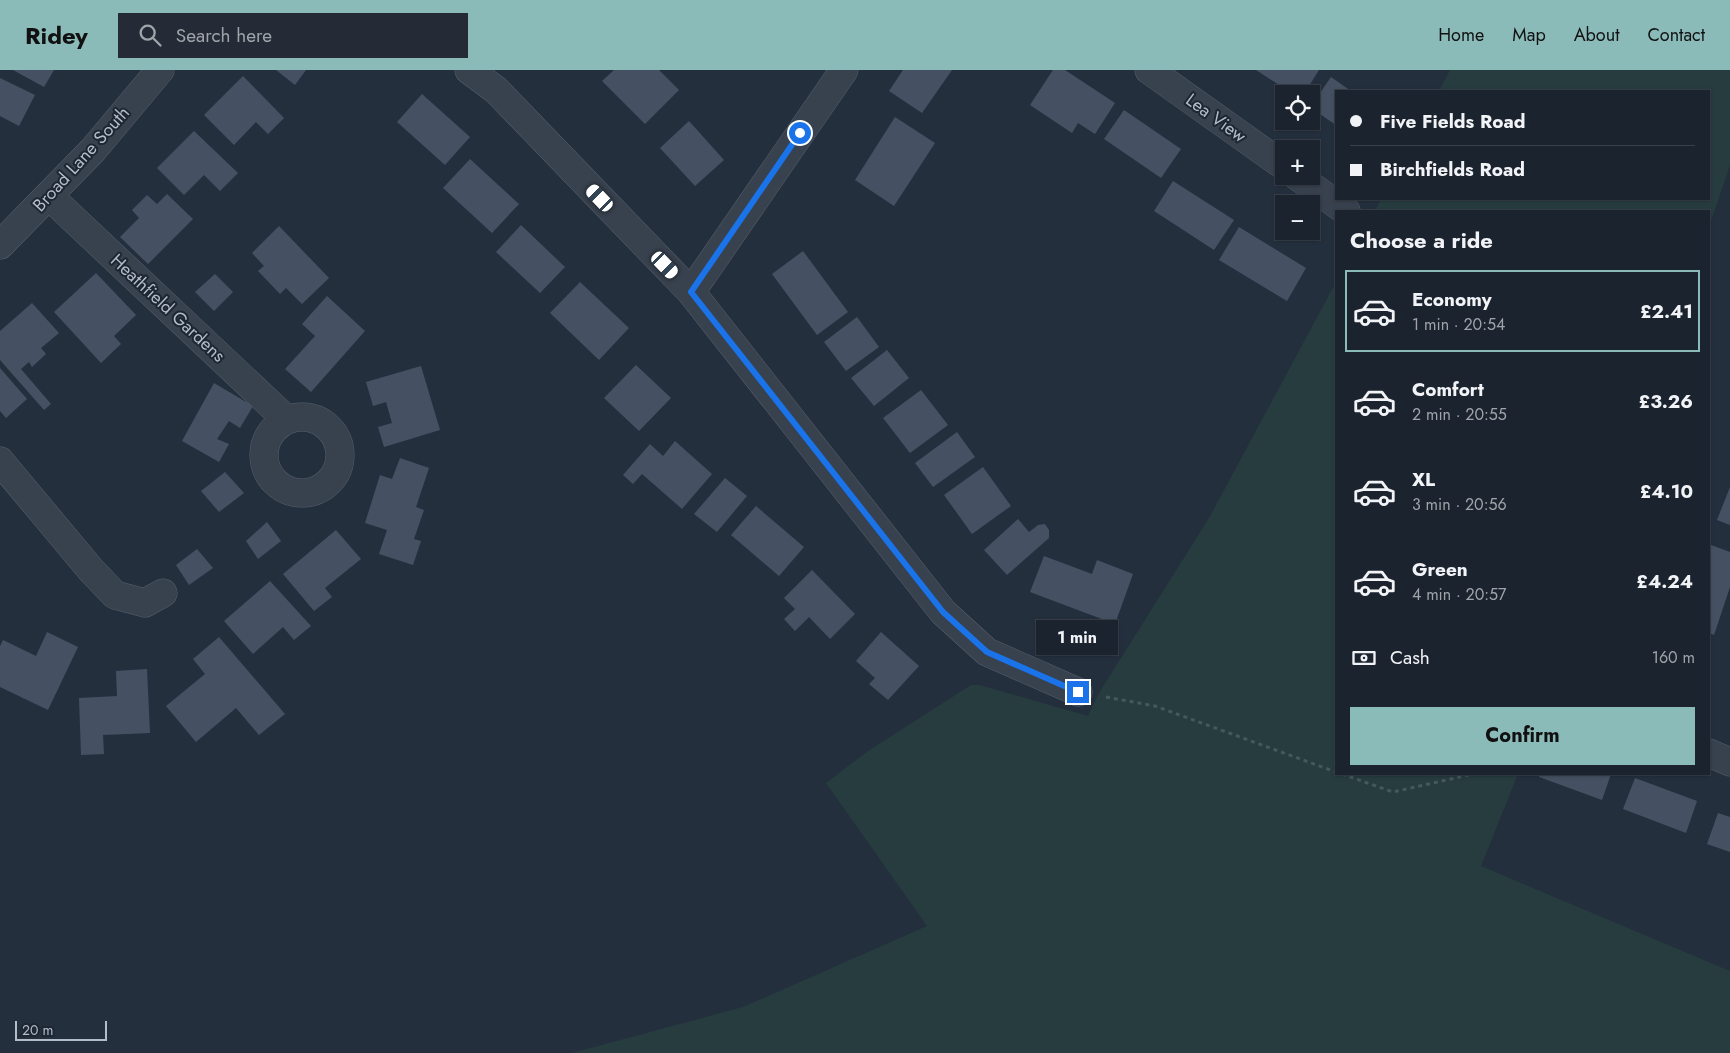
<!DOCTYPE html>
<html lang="en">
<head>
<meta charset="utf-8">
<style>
	:root { --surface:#1b232e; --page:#242b36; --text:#f1f3f6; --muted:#a0a4aa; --line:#39404a; --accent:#8bbbb9 }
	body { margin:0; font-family:Jost,sans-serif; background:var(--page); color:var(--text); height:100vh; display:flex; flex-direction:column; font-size:19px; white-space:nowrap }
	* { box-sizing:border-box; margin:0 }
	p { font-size:16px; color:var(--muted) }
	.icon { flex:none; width:28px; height:28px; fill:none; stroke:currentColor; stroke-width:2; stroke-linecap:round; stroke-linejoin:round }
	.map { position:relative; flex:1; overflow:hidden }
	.panel { position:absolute; left:1335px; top:140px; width:375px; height:565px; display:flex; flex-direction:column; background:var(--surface); border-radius:0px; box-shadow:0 1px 4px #0004,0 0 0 1px var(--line) }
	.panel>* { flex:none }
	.top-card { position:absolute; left:1335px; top:20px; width:375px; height:110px; border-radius:0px; box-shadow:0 1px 4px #0004,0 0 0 1px var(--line); display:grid; align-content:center; height:110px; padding:0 15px; background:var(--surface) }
	.buttons { position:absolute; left:1275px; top:15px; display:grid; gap:10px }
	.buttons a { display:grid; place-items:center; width:45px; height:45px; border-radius:0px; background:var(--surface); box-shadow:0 1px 4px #0004,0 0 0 1px var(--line); font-size:25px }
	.scale { position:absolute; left:15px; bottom:12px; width:92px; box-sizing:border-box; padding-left:5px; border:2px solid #b4bcc9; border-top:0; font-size:14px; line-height:18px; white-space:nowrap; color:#b4bcc9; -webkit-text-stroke:4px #1d2633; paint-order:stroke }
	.end { position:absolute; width:22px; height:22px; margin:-11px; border:6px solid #1a73e8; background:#fff; box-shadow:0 0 0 2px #fff }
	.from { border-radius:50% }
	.bubble { position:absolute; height:35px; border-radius:0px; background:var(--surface); box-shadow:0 1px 4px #0004,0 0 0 1px var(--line); font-size:16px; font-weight:700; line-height:35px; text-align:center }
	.car { position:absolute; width:15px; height:30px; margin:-15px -8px; border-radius:6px; box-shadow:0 0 4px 1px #0007; background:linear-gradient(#fff 24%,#345 0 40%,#fff 0 76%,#345 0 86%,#fff 0) }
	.top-card b { display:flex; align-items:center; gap:18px; height:48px; font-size:19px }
	.top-card b+b { border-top:1px solid var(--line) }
	.top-card i { width:12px; height:12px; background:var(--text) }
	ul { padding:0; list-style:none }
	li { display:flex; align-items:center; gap:15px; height:82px; margin:0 10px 8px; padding:0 5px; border:2px solid transparent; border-radius:0px }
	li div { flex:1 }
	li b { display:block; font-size:19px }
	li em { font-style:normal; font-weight:700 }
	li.selected { border-color:var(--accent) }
	li>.icon { width:45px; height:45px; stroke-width:1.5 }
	h2 { padding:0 15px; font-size:22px; line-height:60px }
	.pay { display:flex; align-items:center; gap:12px; height:55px; padding:0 15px; font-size:19px }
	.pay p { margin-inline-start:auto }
	.action { display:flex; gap:10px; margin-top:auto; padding:10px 15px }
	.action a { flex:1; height:58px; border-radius:0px; background:var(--accent); color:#111; font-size:20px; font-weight:700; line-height:58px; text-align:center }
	header { display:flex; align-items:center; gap:30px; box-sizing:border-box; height:70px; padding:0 25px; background:var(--accent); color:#111 }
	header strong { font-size:24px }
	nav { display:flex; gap:28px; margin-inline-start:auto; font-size:18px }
	.search { width:350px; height:45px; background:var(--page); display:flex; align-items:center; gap:12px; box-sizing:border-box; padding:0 18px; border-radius:0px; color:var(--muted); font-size:19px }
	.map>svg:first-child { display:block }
	.green { fill:#263c3f }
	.building { fill:#455162 }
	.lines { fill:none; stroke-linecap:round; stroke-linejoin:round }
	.minor-casing { stroke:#565f6c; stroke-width:29 }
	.tertiary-casing { stroke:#565f6c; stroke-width:29 }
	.path { stroke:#44595c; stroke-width:3; stroke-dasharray:4 4; stroke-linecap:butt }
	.minor { stroke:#38414e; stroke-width:28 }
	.tertiary { stroke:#38414e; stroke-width:28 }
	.route { stroke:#1a73e8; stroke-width:6 }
	.labels { text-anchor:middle; stroke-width:4; stroke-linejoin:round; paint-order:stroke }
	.street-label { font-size:18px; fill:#b4bcc9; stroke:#1d2633 }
</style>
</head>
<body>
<header>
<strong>Ridey</strong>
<div class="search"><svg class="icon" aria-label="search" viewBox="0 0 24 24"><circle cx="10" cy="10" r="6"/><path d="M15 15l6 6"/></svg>Search here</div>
<nav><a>Home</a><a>Map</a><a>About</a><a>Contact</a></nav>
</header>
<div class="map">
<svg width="1730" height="983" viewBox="0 0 1730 983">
	<rect width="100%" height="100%" fill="#242f3e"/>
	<path class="green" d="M1450 0H1730V95L1709 157V141H1375L1381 129H1709V21H1439Z
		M1336 212V704H1518L1481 796 1730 901V983H572L743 937 927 856 826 713 868 681 971 615H980L1088 646 1099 623 1209 448Z"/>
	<path class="building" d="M13 0H54L44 17Z
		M276 0H306L295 15Z
		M614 0H659L679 20 645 54 602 11Z
		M903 0H952L922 43 889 21Z
		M1053 0H1065L1115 33 1095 64 1078 53 1072 63 1030 35Z
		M1256 0H1319L1304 24H1293Z
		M243 6 284 48 268 64 256 52 234 75 204 45Z
		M1331 7 1351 21H1336V55L1311 38V36Z
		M0 8 35 25 19 56 0 46Z
		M422 24 470 67 445 95 397 52Z
		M1124 40 1181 79 1161 108 1104 69Z
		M895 47 935 73 894 136 855 110Z
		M689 51 724 90 695 116 660 78Z
		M194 61 238 103 220 121 204 105 184 125 157 98Z
		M470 89 519 134 492 163 443 118Z
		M1173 111 1234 150 1214 180 1154 141Z
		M167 124 193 149 148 194 120 167 139 148 132 140 147 125 157 134Z
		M521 155 565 197 540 223 496 182Z
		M279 156 329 208 302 234 286 218 280 224 258 201 264 196 252 183Z
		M1239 157 1306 198 1287 231 1219 190Z
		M803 181 848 242 817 265 772 204Z
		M96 203 136 245 114 266 121 274 101 293 54 242Z
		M215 204 233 222 214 241 195 222Z
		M580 212 629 258 599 290 550 243Z
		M327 226 365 261 311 322 285 299 315 266 302 254Z
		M32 233 59 263 41 278 46 284 32 297 29 292 21 299 51 334 44 340 0 290V261Z
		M857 247 879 277 846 301 824 272Z
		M887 280 909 308 874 336 851 308Z
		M636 295 671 328 639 361 604 328Z
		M421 296 440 360 384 377 378 357 392 353 386 332 373 336 366 312Z
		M0 298 27 329 6 348 0 341Z
		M214 313 253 336 240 358 229 351 217 369 229 374 219 392 182 371Z
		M921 320 948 355 910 383 883 348Z
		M957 362 975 387 933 417 915 393Z
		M675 371 712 404 682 439 642 404 633 414 623 405 650 374 663 386Z
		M400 388 429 398 416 437 424 440 414 469 421 471 413 495 379 484 387 460 365 453 380 405 392 409Z
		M983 397 1011 436 972 464 944 425Z
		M225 402 244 423 219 442 201 421Z
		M725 408 747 426 717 462 694 444Z
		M1730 417V455L1717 450Z
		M756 436 804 477 779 506 731 465Z
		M1018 449 1029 462 1038 455 1045 454 1049 460V468L1007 505 984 480Z
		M267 452 281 471 258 489 246 471Z
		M336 460 361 489 325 518 332 527 314 541 283 504Z
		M1711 475 1730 482V517L1714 565 1709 563V480Z
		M197 479 213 498 189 515 176 495Z
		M1044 486 1092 504 1097 490 1133 504 1115 554 1030 522Z
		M812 500 855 544 830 569 809 547 795 561 784 549 795 539 784 528Z
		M270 511 311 556 294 570 283 557 253 584 224 551Z
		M47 562 78 577 48 640 0 617V576L3 570 36 586Z
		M881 562 919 596 888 630 869 614 875 608 856 591Z
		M219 567 285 644 259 665 236 638 196 672 166 636 205 604 193 589Z
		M147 599 150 663 103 665 104 684 81 685 79 628 117 626 116 601Z
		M1540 704H1611L1602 730 1539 707Z
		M1635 708 1697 731 1686 763 1623 739Z
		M1718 743 1730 747V782L1707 774Z"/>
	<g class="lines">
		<g class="minor-casing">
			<path id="minor" d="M469 0 496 20 691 222 943 542 987 582 1078 622
				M1149 0 1284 96
				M1297 106 1346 141
				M49 126 287 350
				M691 222 844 0
				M264 385a38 38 0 1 1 76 0a38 38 0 1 1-76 0Z
				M0 391 91 500 115 525 145 533 163 523
				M1709 683 1730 692"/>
		</g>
		<g class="tertiary-casing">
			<path id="tertiary" d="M0 175 93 80 160 0"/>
		</g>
		<path class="path" d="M1106 627 1155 636 1336 702
			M1342 704 1393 722 1473 704"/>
		<use href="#minor" class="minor"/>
		<use href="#tertiary" class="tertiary"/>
	</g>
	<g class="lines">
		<path class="route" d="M800 63 691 222 943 542 987 582 1078 622"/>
	</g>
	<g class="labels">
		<g class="street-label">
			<text transform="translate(1216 48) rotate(36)" y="6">Lea View</text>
			<text transform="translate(81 89) rotate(-48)" y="6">Broad Lane South</text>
			<text transform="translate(168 238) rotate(43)" y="6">Heathfield Gardens</text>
		</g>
	</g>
</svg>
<div class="buttons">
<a><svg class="icon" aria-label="locate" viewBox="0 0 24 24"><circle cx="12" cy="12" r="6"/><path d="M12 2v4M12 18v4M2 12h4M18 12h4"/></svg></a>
<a>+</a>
<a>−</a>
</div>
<div class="scale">20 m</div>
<i class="end from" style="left:800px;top:63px"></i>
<i class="end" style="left:1078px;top:622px"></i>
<div class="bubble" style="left:1036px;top:550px;width:82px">1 min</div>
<i class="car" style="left:600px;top:128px;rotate:316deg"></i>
<i class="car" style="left:665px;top:195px;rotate:136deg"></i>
<div class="top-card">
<b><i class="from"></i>Five Fields Road</b>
<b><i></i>Birchfields Road</b>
</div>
<section class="panel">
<h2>Choose a ride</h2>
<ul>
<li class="selected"><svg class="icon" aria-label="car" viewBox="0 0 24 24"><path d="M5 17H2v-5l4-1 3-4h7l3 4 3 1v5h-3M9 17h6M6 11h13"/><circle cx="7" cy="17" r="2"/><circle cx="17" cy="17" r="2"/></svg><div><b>Economy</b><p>1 min · 20:54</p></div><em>£2.41</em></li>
<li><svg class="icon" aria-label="car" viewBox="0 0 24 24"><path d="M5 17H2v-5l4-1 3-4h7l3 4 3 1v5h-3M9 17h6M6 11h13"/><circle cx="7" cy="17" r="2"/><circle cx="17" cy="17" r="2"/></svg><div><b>Comfort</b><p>2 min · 20:55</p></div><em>£3.26</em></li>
<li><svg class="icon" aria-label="car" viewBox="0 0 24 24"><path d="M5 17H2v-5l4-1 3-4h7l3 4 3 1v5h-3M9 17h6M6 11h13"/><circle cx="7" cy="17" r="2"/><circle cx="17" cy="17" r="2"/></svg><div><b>XL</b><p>3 min · 20:56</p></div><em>£4.10</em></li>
<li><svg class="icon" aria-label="car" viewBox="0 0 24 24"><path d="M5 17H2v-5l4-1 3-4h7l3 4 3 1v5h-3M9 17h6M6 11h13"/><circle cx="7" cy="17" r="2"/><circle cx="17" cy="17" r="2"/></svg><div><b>Green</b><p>4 min · 20:57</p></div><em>£4.24</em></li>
</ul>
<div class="pay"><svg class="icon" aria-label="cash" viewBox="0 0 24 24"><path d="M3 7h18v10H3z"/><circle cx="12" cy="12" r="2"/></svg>Cash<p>160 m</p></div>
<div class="action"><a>Confirm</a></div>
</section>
</div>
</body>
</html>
